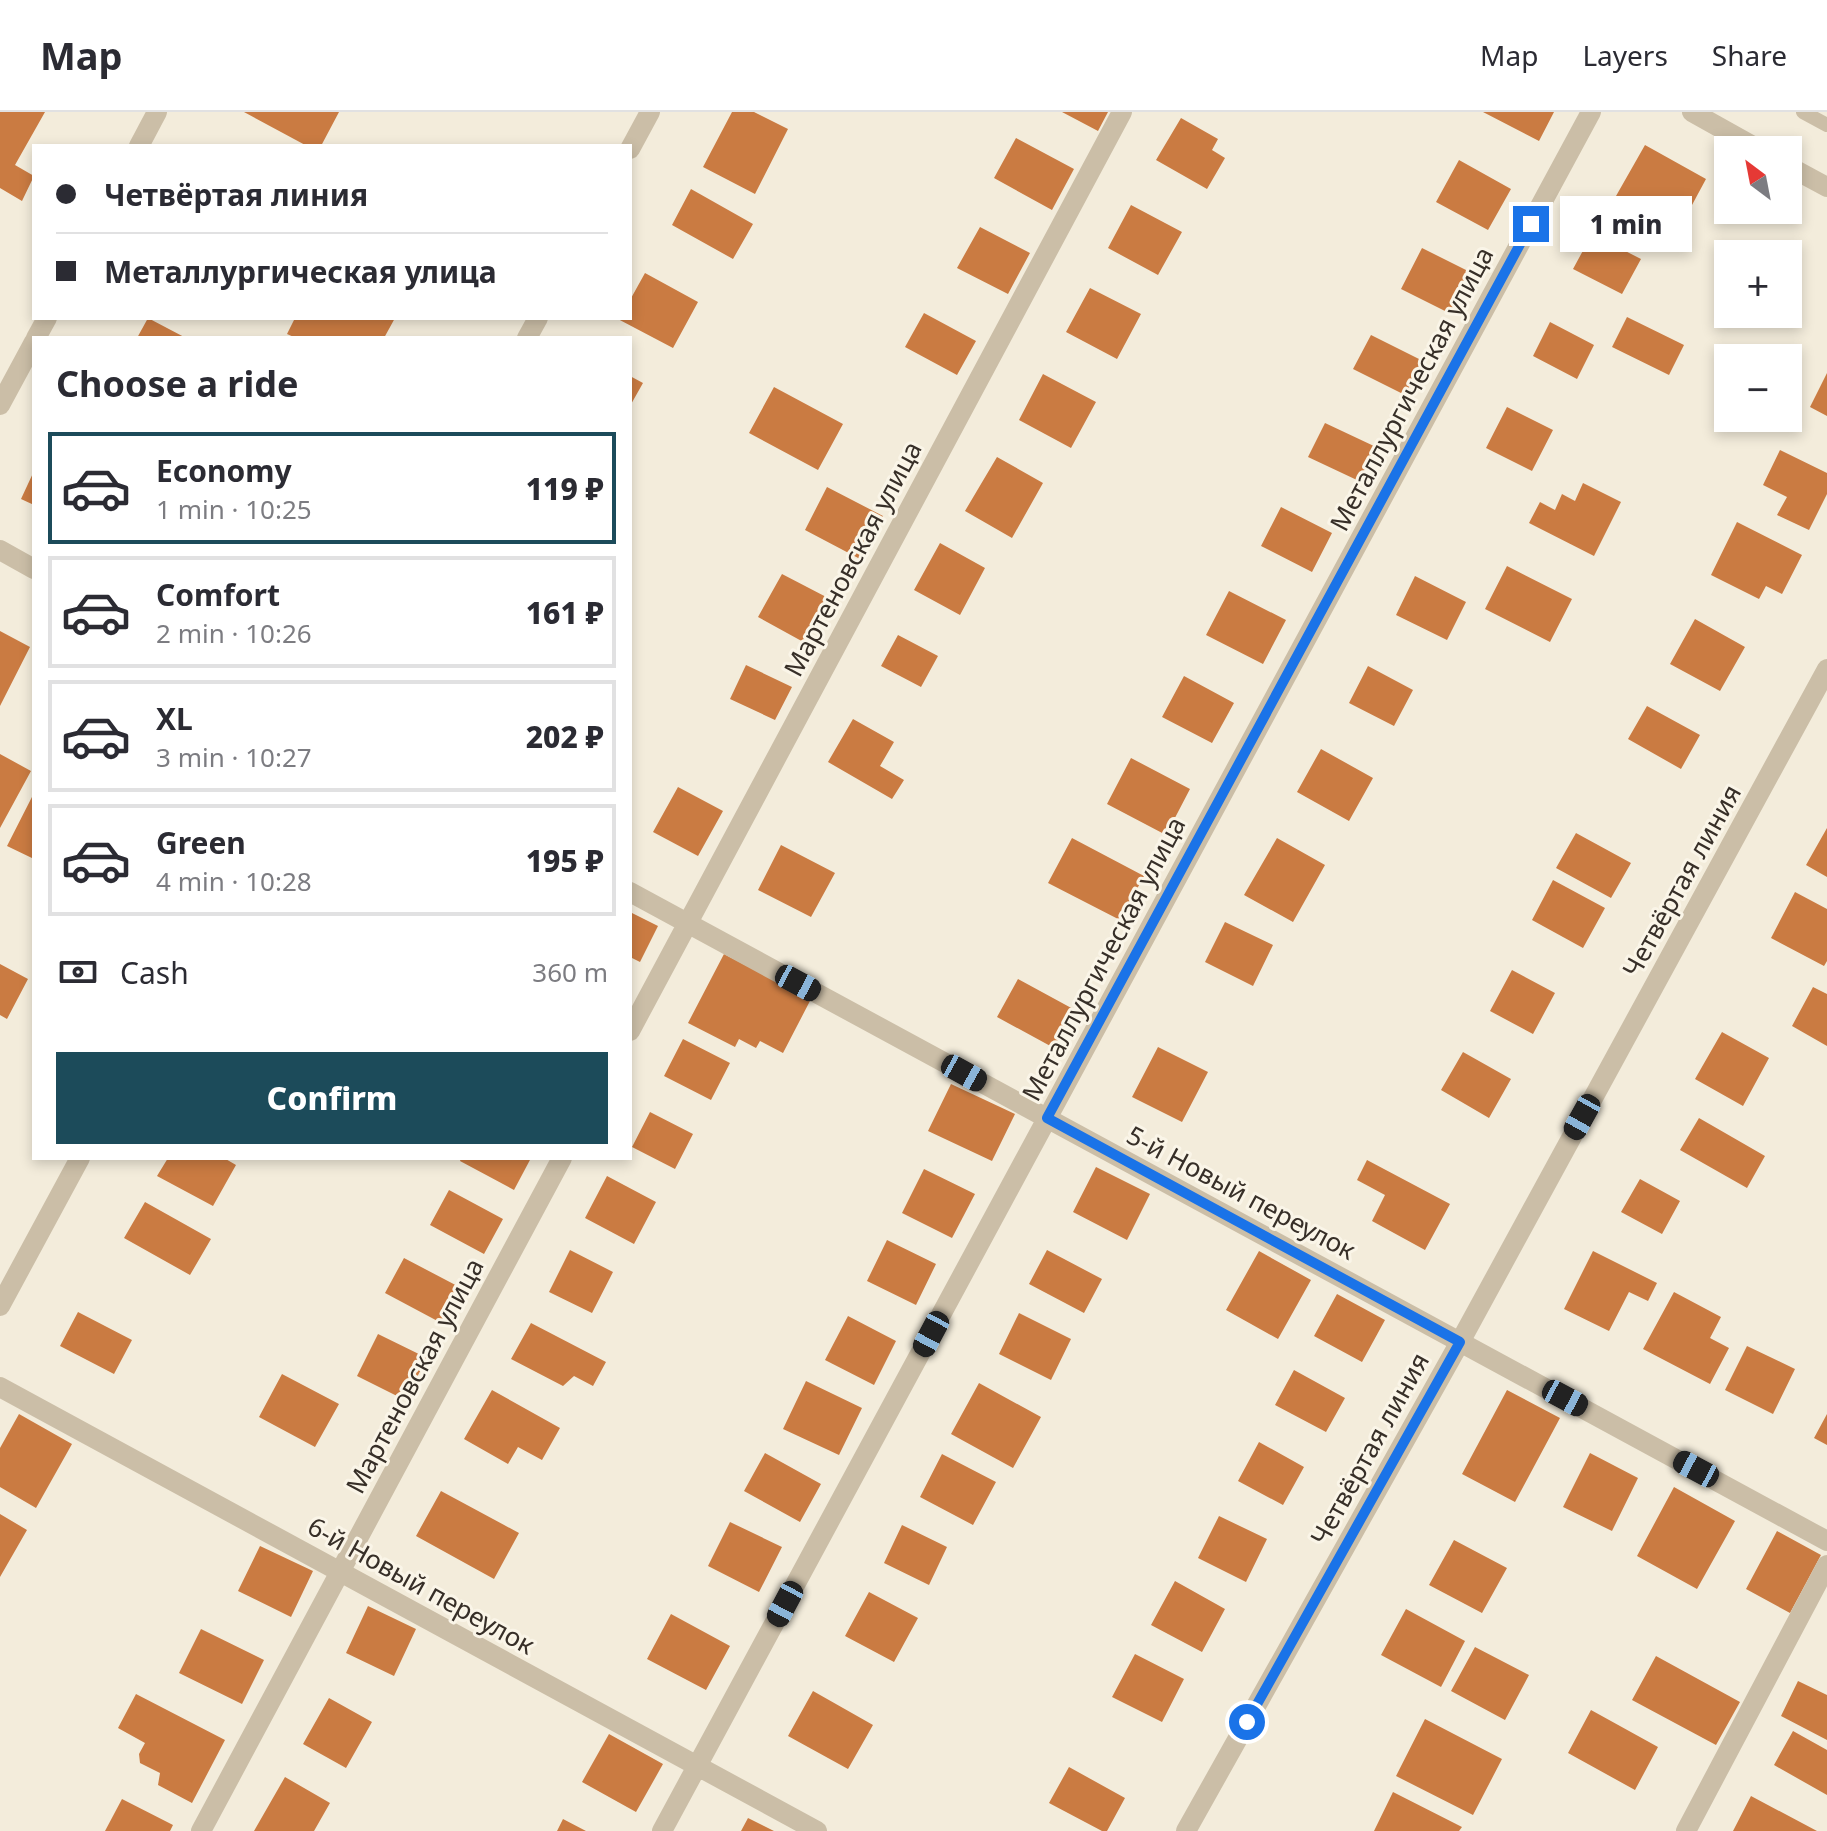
<!DOCTYPE html>
<html lang="en">
<head>
<meta charset="utf-8">
<style>
	:root { --surface:#fff; --page:#f7f7f7; --text:#2b2b33; --muted:#7c7c81; --line:#e1e1e2; --accent:#1c4b5a }
	body { margin:0; font-family:"Noto Sans",sans-serif; background:var(--page); color:var(--text); height:100vh; display:flex; flex-direction:column; font-size:30px; white-space:nowrap }
	* { box-sizing:border-box; margin:0 }
	p { font-size:26px; color:var(--muted) }
	.icon { flex:none; width:44px; height:44px; fill:none; stroke:currentColor; stroke-width:2; stroke-linecap:round; stroke-linejoin:round }
	.map { position:relative; flex:1; overflow:hidden }
	.drawer { position:absolute; left:32px; top:224px; width:600px; height:824px; display:flex; flex-direction:column; background:var(--surface); border-radius:0px; box-shadow:0 4px 12px #0003 }
	.drawer>* { flex:none }
	.guide { position:absolute; left:32px; top:32px; width:600px; height:176px; border-radius:0px; box-shadow:0 4px 12px #0003; display:grid; align-content:center; height:176px; padding:0 24px; background:var(--surface) }
	.needle { width:52px; rotate:328deg }
	.buttons { position:absolute; left:1714px; top:24px; display:grid; gap:16px }
	.buttons a { display:grid; place-items:center; width:88px; height:88px; border-radius:0px; background:var(--surface); box-shadow:0 4px 12px #0003; font-size:40px }
	.end { position:absolute; width:36px; height:36px; margin:-18px; border:10px solid #1a73e8; background:#fff; box-shadow:0 0 0 4px #fff }
	.from { border-radius:50% }
	.bubble { position:absolute; height:56px; border-radius:0px; background:var(--surface); box-shadow:0 4px 12px #0003; font-size:26px; font-weight:800; line-height:56px; text-align:center }
	.car { position:absolute; width:24px; height:48px; margin:-24px -12px; border-radius:10px; box-shadow:0 0 6px 2px #0007; background:linear-gradient(#222 24%,#8ab4d8 0 40%,#222 0 76%,#8ab4d8 0 86%,#222 0) }
	.guide b { display:flex; align-items:center; gap:28px; height:76px; font-size:30px }
	.guide b+b { border-top:2px solid var(--line) }
	.guide i { width:20px; height:20px; background:var(--text) }
	ul { padding:0; list-style:none }
	li { display:flex; align-items:center; gap:24px; height:112px; margin:0 16px 12px; padding:0 8px; border:4px solid var(--line); border-radius:0px }
	li div { flex:1 }
	li b { display:block; font-size:30px }
	li em { font-style:normal; font-weight:800 }
	li.active { border-color:var(--accent) }
	li>.icon { width:72px; height:72px; stroke-width:1.5 }
	h2 { padding:0 24px; font-size:36px; line-height:96px }
	.pay { display:flex; align-items:center; gap:20px; height:88px; padding:0 24px; font-size:30px }
	.pay p { margin-inline-start:auto }
	.primary-button { display:flex; gap:16px; margin-top:auto; padding:16px 24px }
	.primary-button a { flex:1; height:92px; border-radius:0px; background:var(--accent); color:#fff; font-size:32px; font-weight:800; line-height:92px; text-align:center }
	header { display:flex; align-items:center; gap:48px; box-sizing:border-box; height:112px; padding:0 40px; background:var(--surface); border-bottom:2px solid var(--line) }
	header strong { font-size:38px }
	nav { display:flex; gap:44px; margin-inline-start:auto; font-size:28px }
	.map>svg:first-child { display:block }
	.building { fill:#ca7b42 }
	.lines { fill:none; stroke-linecap:round; stroke-linejoin:round }
	.service { stroke:#cbbea7; stroke-width:14 }
	.minor { stroke:#cbbea7; stroke-width:20 }
	.tertiary { stroke:#cbbea7; stroke-width:20 }
	.route { stroke:#1a73e8; stroke-width:10 }
	.labels { text-anchor:middle; stroke-width:6; stroke-linejoin:round; paint-order:stroke }
	.street-label { font-size:26px; fill:#372f28; stroke:#faf5e8 }
</style>
</head>
<body>
<header>
<strong>Map</strong>
<nav><a>Map</a><a>Layers</a><a>Share</a></nav>
</header>
<div class="map">
<svg width="1827" height="1719" viewBox="0 0 1827 1719">
	<rect width="100%" height="100%" fill="#f3ecdb"/>
	<path class="building" d="M0 0H45L15 53 34 64 22 89 0 76Z
		M244 0H339L321 34H307Z
		M732 0H754L788 17 755 82 703 55Z
		M1062 0H1108L1098 19Z
		M1483 0H1554L1539 29Z
		M1181 6 1218 27 1212 38 1225 46 1207 77 1156 48Z
		M1016 26 1074 57 1052 98 994 66Z
		M1645 33 1706 67 1678 119 1616 84Z
		M1459 48 1511 77 1488 118 1436 90Z
		M691 77 753 112 733 147 672 113Z
		M1131 93 1182 120 1158 163 1108 136Z
		M980 115 1030 141 1008 182 957 156Z
		M1592 122 1641 147 1622 182 1573 157Z
		M1422 136 1472 161 1451 202 1401 177Z
		M645 161 698 190 673 236 616 206H630V188Z
		M1090 176 1141 202 1117 247 1066 220Z
		M924 201 976 229 957 263 905 235Z
		M1627 205 1684 233 1669 263 1612 235Z
		M148 206 186 226H137Z
		M295 206H395L384 226H296L287 222Z
		M1550 210 1594 233 1577 267 1533 244Z
		M1371 223 1423 249 1405 283 1353 257Z
		M1827 261V304L1810 295Z
		M1043 262 1096 290 1071 336 1019 308Z
		M630 264 643 271 630 294Z
		M774 275 843 312 818 358 749 321Z
		M1507 295 1553 318 1532 359 1486 336Z
		M1325 311 1376 335 1359 369 1308 345Z
		M1780 338 1827 361V382L1809 418 1777 403 1787 385 1763 373Z
		M997 345 1043 371 1012 426 965 399Z
		M34 359V393L21 387Z
		M1583 371 1621 390 1594 444 1529 411 1540 390 1555 398 1562 382 1575 389Z
		M827 375 883 404 860 447 805 418Z
		M1281 395 1332 421 1312 460 1261 434Z
		M1737 410 1802 443 1782 482 1766 474 1759 487 1711 463Z
		M940 431 985 456 960 503 914 478Z
		M1507 454 1572 487 1550 530 1485 497Z
		M782 462 832 488 807 532 758 505Z
		M1415 464 1466 490 1447 528 1396 503Z
		M1229 479 1286 508 1263 552 1206 523Z
		M1695 507 1745 535 1720 579 1670 552Z
		M0 519 30 535 0 594Z
		M898 523 938 544 921 575 881 554Z
		M746 553 792 575 775 608 730 587Z
		M1368 554 1413 578 1394 614 1349 591Z
		M1184 564 1234 591 1212 631 1162 605Z
		M1647 594 1700 623 1681 657 1628 627Z
		M853 607 894 630 880 654 904 668 892 687 828 650Z
		M1321 637 1373 666 1349 709 1297 680Z
		M0 642 31 659 0 716Z
		M1131 646 1190 677 1166 723 1107 692Z
		M678 675 723 699 698 744 653 720Z
		M34 681V747L7 734Z
		M1827 716V765L1806 753Z
		M1576 721 1631 751 1611 786 1556 756Z
		M1072 726 1144 764 1120 808 1048 771Z
		M1277 726 1325 753 1293 810 1244 783Z
		M781 733 835 761 811 805 758 778Z
		M1553 768 1605 796 1583 836 1532 808Z
		M1795 780 1827 797V849L1824 854 1771 826Z
		M630 800 658 814 640 850 630 845Z
		M1225 810 1273 833 1253 874 1205 850Z
		M724 842 811 887 783 941 760 929 756 936 739 927 735 935 688 911Z
		M0 852 28 867 7 907 0 903Z
		M1512 858 1555 881 1533 922 1490 899Z
		M1018 867 1075 898 1054 936 997 905Z
		M1813 875 1827 882V934L1792 914Z
		M1722 920 1769 946 1743 994 1695 967Z
		M683 927 730 951 711 988 664 964Z
		M1158 935 1208 960 1182 1010 1132 985Z
		M1463 940 1511 967 1489 1006 1441 978Z
		M951 972 1015 1002 992 1049 928 1019Z
		M650 1000 693 1022 675 1057 632 1035Z
		M1699 1006 1765 1044 1747 1076 1680 1038Z
		M168 1046H224L236 1053 213 1094 157 1064Z
		M461 1046H531L514 1078 460 1049Z
		M1367 1048 1450 1092 1425 1138 1372 1109 1385 1083 1357 1068Z
		M1096 1055 1150 1082 1127 1128 1073 1100Z
		M924 1057 975 1082 952 1126 902 1101Z
		M607 1064 656 1090 634 1132 585 1106Z
		M1640 1067 1680 1089 1662 1122 1621 1100Z
		M449 1078 503 1107 484 1142 430 1113Z
		M145 1090 211 1127 190 1163 124 1126Z
		M887 1128 936 1152 916 1193 867 1169Z
		M570 1138 613 1160 592 1201 549 1180Z
		M1047 1138 1102 1167 1084 1201 1029 1172Z
		M1259 1139 1311 1168 1278 1227 1226 1198Z
		M1593 1139 1657 1171 1648 1189 1629 1180 1609 1219 1564 1197Z
		M404 1146 465 1178 445 1213 385 1181Z
		M1674 1180 1721 1205 1710 1226 1729 1236 1710 1272 1643 1237Z
		M1337 1182 1385 1208 1362 1250 1314 1224Z
		M78 1200 132 1228 114 1262 60 1234Z
		M1019 1201 1071 1227 1051 1268 999 1242Z
		M848 1204 896 1229 874 1273 825 1248Z
		M531 1211 606 1250 593 1274 574 1264 563 1274 511 1247Z
		M378 1222 427 1246 405 1288 357 1264Z
		M1747 1234 1795 1257 1773 1302 1725 1278Z
		M1294 1258 1345 1286 1326 1320 1275 1293Z
		M282 1262 339 1292 315 1335 259 1305Z
		M806 1269 862 1296 839 1343 783 1317Z
		M979 1271 1041 1305 1013 1356 951 1322Z
		M492 1278 560 1316 542 1348 518 1335 508 1352 464 1327Z
		M1507 1278 1560 1306 1515 1390 1462 1362Z
		M19 1302 72 1332 36 1396 0 1375V1336Z
		M1827 1302V1333L1814 1326Z
		M1259 1330 1304 1355 1283 1393 1238 1369Z
		M765 1341 821 1372 800 1410 744 1379Z
		M1590 1341 1638 1366 1612 1419 1563 1395Z
		M942 1342 996 1370 973 1413 920 1385Z
		M1674 1375 1735 1409 1697 1477 1637 1444Z
		M441 1379 519 1421 494 1467 416 1424Z
		M0 1402 27 1418 0 1465Z
		M1219 1404 1267 1427 1246 1470 1198 1446Z
		M730 1410 782 1435 759 1480 708 1454Z
		M902 1413 947 1435 929 1473 884 1451Z
		M1777 1419 1821 1443 1790 1501 1746 1477Z
		M1454 1428 1507 1456 1482 1501 1429 1473Z
		M260 1434 313 1459 291 1505 238 1479Z
		M1175 1469 1225 1497 1202 1540 1151 1513Z
		M869 1480 918 1506 894 1550 845 1524Z
		M368 1494 416 1517 394 1564 346 1541Z
		M1406 1497 1465 1529 1441 1575 1381 1543Z
		M671 1502 730 1534 706 1578 647 1547Z
		M201 1517 264 1548 242 1592 179 1561Z
		M1475 1535 1529 1563 1505 1608 1451 1579Z
		M1135 1542 1184 1567 1162 1610 1112 1585Z
		M1656 1544 1740 1590 1716 1633 1632 1588Z
		M1798 1569 1827 1583V1628L1781 1604Z
		M813 1579 873 1613 848 1657 788 1624Z
		M136 1582 225 1628 192 1691 158 1673 160 1661 140 1651 139 1642 145 1631 118 1616Z
		M329 1586 372 1610 346 1656 303 1632Z
		M1591 1598 1658 1635 1635 1678 1568 1641Z
		M1425 1607 1502 1647 1473 1703 1396 1664Z
		M1793 1619 1827 1638V1683L1774 1653Z
		M609 1622 663 1652 636 1700 582 1670Z
		M1069 1655 1125 1686 1107 1719H1102L1049 1691Z
		M285 1665 330 1691 314 1719H254Z
		M1393 1680 1462 1715 1459 1719H1374Z
		M1751 1684 1817 1719H1733Z
		M122 1687 173 1713 170 1719H105Z
		M748 1706 774 1719H741Z
		M563 1707 586 1719H557Z"/>
	<g class="lines">
		<path class="service" d="M1803 0 1827 13"/>
		<path class="minor" d="M1692 0 1760 38
			M139 34 157 0
			M630 37 650 0
			M1788 54 1827 75
			M36 226 47 206
			M527 226 538 206
			M0 293 34 230
			M0 438 34 457
			M630 780 1827 1429
			M630 919 1122 0
			M0 1194 80 1046
			M0 1275 817 1719
			M201 1719 562 1046
			M662 1719 1591 0
			M1686 1719 1827 1453"/>
		<path class="tertiary" d="M1186 1719 1460 1230 1827 557"/>
	</g>
	<g class="lines">
		<path class="route" d="M1247 1610 1460 1230 1047 1006 1531 112"/>
	</g>
	<g class="labels">
		<g class="street-label">
			<text transform="translate(1412 277) rotate(-62)" y="9">Металлургическая улица</text>
			<text transform="translate(853 447) rotate(-62)" y="9">Мартеновская улица</text>
			<text transform="translate(1682 769) rotate(-61)" y="9">Четвёртая линия</text>
			<text transform="translate(1104 847) rotate(-62)" y="9">Металлургическая улица</text>
			<text transform="translate(1241 1081) rotate(28)" y="9">5-й Новый переулок</text>
			<text transform="translate(415 1264) rotate(-62)" y="9">Мартеновская улица</text>
			<text transform="translate(1370 1337) rotate(-61)" y="9">Четвёртая линия</text>
			<text transform="translate(421 1474) rotate(29)" y="9">6-й Новый переулок</text>
		</g>
	</g>
</svg>
<div class="buttons">
<a><svg class="needle" viewBox="-14 -14 28 28"><path d="M0-13l5 13h-10z" fill="#e53935"/><path d="M0 13l5-13h-10z" fill="#7c7c81"/></svg></a>
<a>+</a>
<a>−</a>
</div>
<i class="end from" style="left:1247px;top:1610px"></i>
<i class="end" style="left:1531px;top:112px"></i>
<div class="bubble" style="left:1560px;top:84px;width:132px">1 min</div>
<i class="car" style="left:798px;top:871px;rotate:118deg"></i>
<i class="car" style="left:964px;top:961px;rotate:119deg"></i>
<i class="car" style="left:1582px;top:1005px;rotate:209deg"></i>
<i class="car" style="left:931px;top:1222px;rotate:208deg"></i>
<i class="car" style="left:1565px;top:1286px;rotate:118deg"></i>
<i class="car" style="left:1696px;top:1357px;rotate:298deg"></i>
<i class="car" style="left:785px;top:1492px;rotate:208deg"></i>
<div class="guide">
<b><i class="from"></i>Четвёртая линия</b>
<b><i></i>Металлургическая улица</b>
</div>
<section class="drawer">
<h2>Choose a ride</h2>
<ul>
<li class="active"><svg class="icon" aria-label="car" viewBox="0 0 24 24"><path d="M5 17H2v-5l4-1 3-4h7l3 4 3 1v5h-3M9 17h6M6 11h13"/><circle cx="7" cy="17" r="2"/><circle cx="17" cy="17" r="2"/></svg><div><b>Economy</b><p>1 min · 10:25</p></div><em>119 ₽</em></li>
<li><svg class="icon" aria-label="car" viewBox="0 0 24 24"><path d="M5 17H2v-5l4-1 3-4h7l3 4 3 1v5h-3M9 17h6M6 11h13"/><circle cx="7" cy="17" r="2"/><circle cx="17" cy="17" r="2"/></svg><div><b>Comfort</b><p>2 min · 10:26</p></div><em>161 ₽</em></li>
<li><svg class="icon" aria-label="car" viewBox="0 0 24 24"><path d="M5 17H2v-5l4-1 3-4h7l3 4 3 1v5h-3M9 17h6M6 11h13"/><circle cx="7" cy="17" r="2"/><circle cx="17" cy="17" r="2"/></svg><div><b>XL</b><p>3 min · 10:27</p></div><em>202 ₽</em></li>
<li><svg class="icon" aria-label="car" viewBox="0 0 24 24"><path d="M5 17H2v-5l4-1 3-4h7l3 4 3 1v5h-3M9 17h6M6 11h13"/><circle cx="7" cy="17" r="2"/><circle cx="17" cy="17" r="2"/></svg><div><b>Green</b><p>4 min · 10:28</p></div><em>195 ₽</em></li>
</ul>
<div class="pay"><svg class="icon" aria-label="cash" viewBox="0 0 24 24"><path d="M3 7h18v10H3z"/><circle cx="12" cy="12" r="2"/></svg>Cash<p>360 m</p></div>
<div class="primary-button"><a>Confirm</a></div>
</section>
</div>
</body>
</html>
